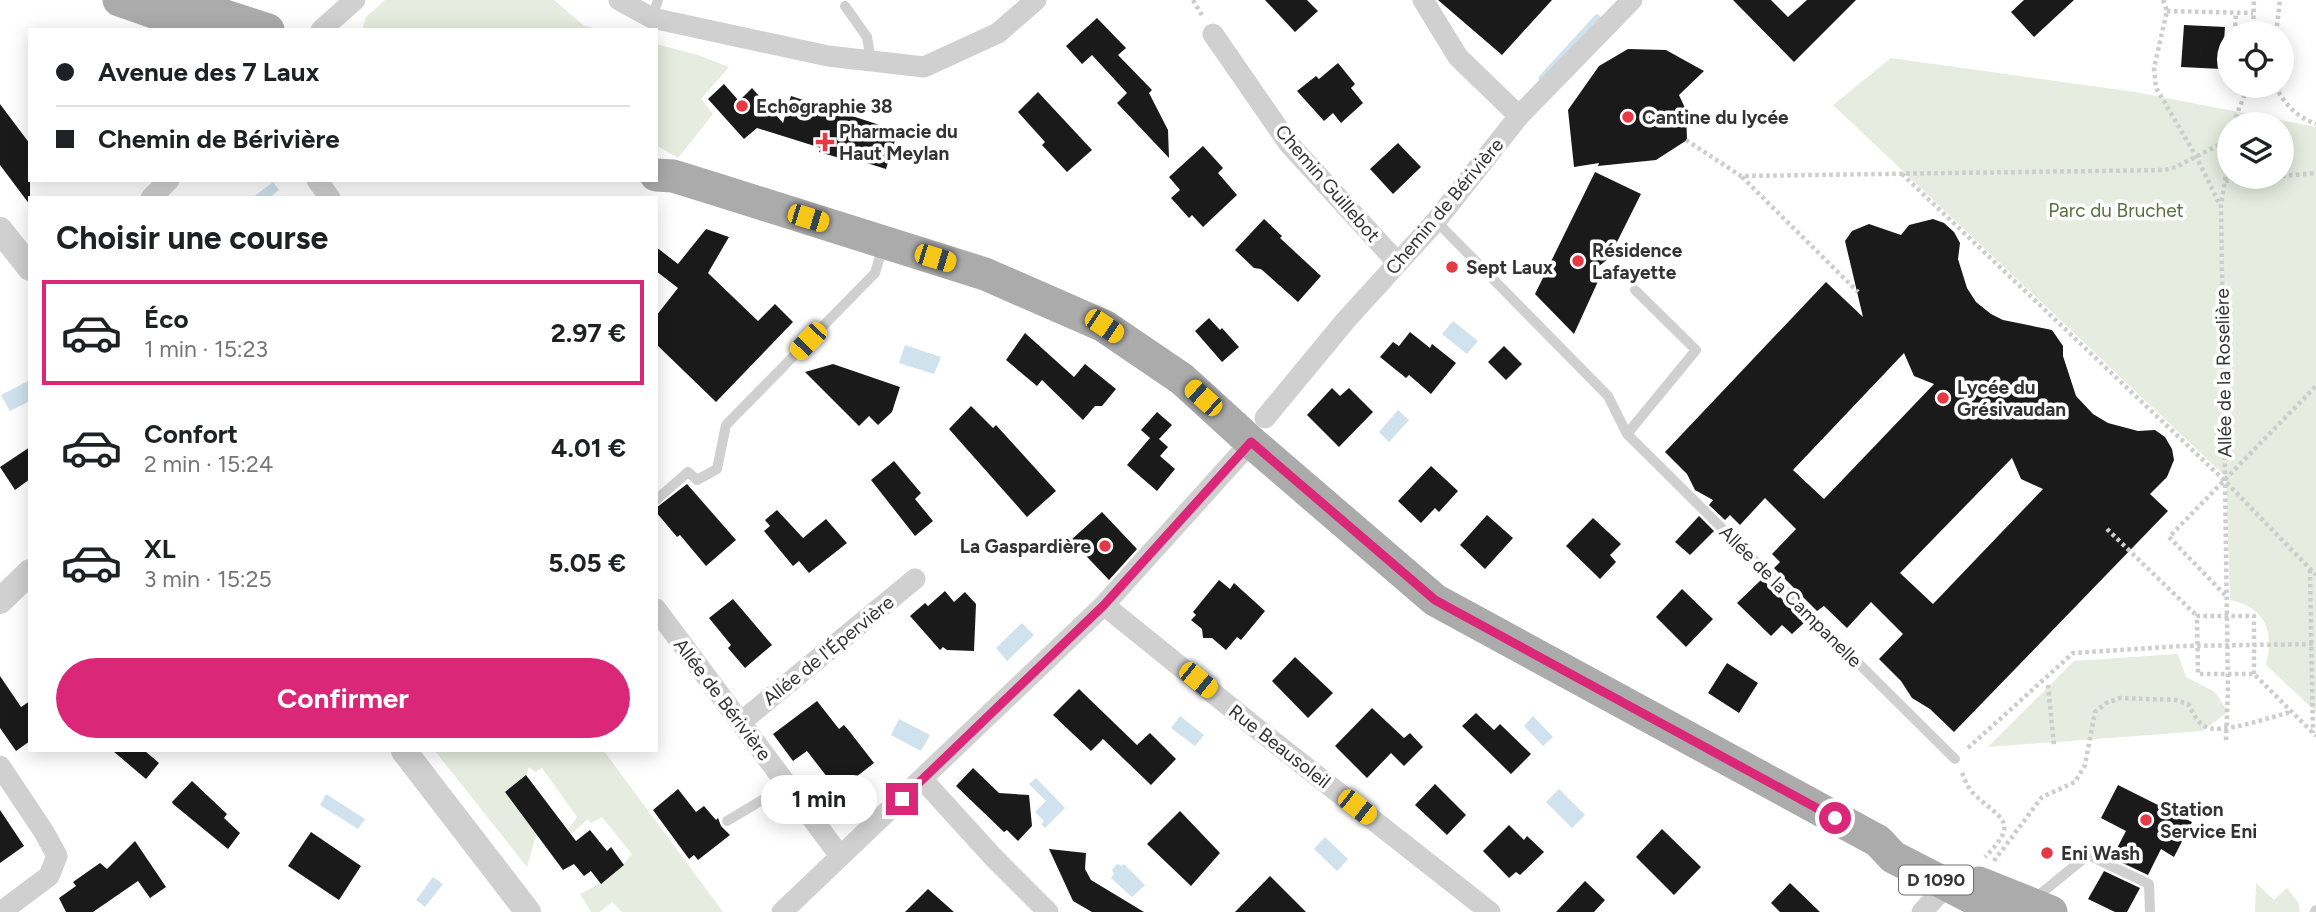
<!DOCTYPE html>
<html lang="fr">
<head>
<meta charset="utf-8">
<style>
	:root { --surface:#fff; --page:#f2f2f2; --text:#202124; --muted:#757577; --line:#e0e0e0; --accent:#db2777 }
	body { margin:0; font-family:Figtree,sans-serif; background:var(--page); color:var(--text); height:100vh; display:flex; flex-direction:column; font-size:26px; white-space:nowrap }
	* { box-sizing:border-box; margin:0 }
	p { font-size:23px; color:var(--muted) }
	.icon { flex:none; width:38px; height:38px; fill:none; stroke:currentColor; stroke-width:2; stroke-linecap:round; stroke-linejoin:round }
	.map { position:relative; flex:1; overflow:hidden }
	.side { position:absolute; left:28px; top:196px; width:630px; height:556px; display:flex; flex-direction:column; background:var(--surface); border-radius:0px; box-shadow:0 4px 18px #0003 }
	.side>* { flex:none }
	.top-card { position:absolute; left:28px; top:28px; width:630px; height:154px; border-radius:0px; box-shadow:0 4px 18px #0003; display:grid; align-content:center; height:154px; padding:0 28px; background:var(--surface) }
	.fabs { position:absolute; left:2217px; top:21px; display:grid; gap:14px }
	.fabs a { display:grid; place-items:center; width:77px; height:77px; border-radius:50%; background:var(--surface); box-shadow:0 4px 18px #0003; font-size:35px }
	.end { position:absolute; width:32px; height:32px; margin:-16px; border:9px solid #db2777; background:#fff; box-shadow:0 0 0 4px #fff }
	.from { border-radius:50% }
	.bubble { position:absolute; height:49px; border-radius:24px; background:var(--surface); box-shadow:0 4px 18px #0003; font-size:23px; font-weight:700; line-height:49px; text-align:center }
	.car { position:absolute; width:21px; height:42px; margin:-21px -10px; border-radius:9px; box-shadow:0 0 5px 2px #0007; background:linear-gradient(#f5c518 24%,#345 0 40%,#f5c518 0 76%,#345 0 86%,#f5c518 0) }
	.top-card b { display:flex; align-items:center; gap:24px; height:66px; font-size:26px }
	.top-card b+b { border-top:2px solid var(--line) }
	.top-card i { width:18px; height:18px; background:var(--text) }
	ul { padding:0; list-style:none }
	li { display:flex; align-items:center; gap:21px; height:105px; margin:0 14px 10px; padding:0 14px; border:4px solid transparent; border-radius:0px }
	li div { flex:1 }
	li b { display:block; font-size:26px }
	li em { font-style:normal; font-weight:700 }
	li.selected { border-color:var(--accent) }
	li>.icon { width:63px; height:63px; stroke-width:1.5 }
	h2 { padding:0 28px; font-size:32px; line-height:84px }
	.action { display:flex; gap:14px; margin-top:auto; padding:14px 28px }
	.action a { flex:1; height:80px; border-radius:42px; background:var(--accent); color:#fff; font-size:28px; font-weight:700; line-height:80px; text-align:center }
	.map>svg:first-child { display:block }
	.green { fill:#e6ecdf; fill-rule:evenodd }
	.water { fill:#cfe2ee }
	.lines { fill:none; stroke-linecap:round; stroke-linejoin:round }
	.stream { stroke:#cfe2ee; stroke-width:7 }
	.building { fill:#1a1a1a; fill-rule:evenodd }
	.path { stroke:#cdcdcd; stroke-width:4.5; stroke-dasharray:3.5 3.5; stroke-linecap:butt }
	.service { stroke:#d0d0d0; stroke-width:10 }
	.minor { stroke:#d0d0d0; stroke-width:21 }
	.tertiary { stroke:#d0d0d0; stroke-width:26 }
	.primary { stroke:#ababab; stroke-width:33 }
	.route { stroke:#db2777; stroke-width:9 }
	.poi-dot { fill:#e63946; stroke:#fff; stroke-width:2.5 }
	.labels { text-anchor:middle; stroke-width:7; stroke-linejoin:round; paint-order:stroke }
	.shield { fill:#fff; stroke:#707070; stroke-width:2 }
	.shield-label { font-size:18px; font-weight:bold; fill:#333 }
	.poi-label { font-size:19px; font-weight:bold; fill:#333; stroke:#fff; text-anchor:start }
	.street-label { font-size:19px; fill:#333; stroke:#fff }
	.park-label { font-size:19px; fill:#56703f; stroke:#fff }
</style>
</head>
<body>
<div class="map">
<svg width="2316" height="912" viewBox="0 0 2316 912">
	<rect width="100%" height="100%" fill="#fff"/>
	<path class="green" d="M385 0H554L583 25 601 30H362L366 17Z
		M656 44 698 55 729 67 701 99 713 114 678 158 656 145Z
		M1891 58 2135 92 2316 127V712L2266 665C2275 632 2265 607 2230 600L2226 477 1833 105ZM2230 124H2282V177H2230Z
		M2178 654 2186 677 2215 692 2228 712 2202 731 1988 747 2074 661Z
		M435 751H604L723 912H622L612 902 600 912H591L580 894C601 884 618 873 632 854L602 817 591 823 588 819 571 834 568 830 577 817 542 768 535 772 529 767 526 775 505 792 537 833 527 867Z
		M2256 883 2274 900 2287 888 2298 902 2300 912H2255Z"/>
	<path class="water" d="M273 182 279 190 269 198H252Z
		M1453 321 1478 341 1467 354 1442 334Z
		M905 345 941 357 934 374 899 363Z
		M30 380V401L10 411 1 395Z
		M1398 410 1409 420 1389 442 1379 432Z
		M1022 623 1034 635 1007 661 996 648Z
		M1180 716 1204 735 1195 746 1171 728Z
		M1533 716 1553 737 1543 746 1524 726Z
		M899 719 930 735 921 751 891 735Z
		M1036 778 1065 808 1045 828 1041 824 1044 821 1035 812 1046 801 1029 784Z
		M1559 789 1585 815 1572 828 1546 802Z
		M326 794 365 819 358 829 320 805Z
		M1325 837 1348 859 1337 871 1314 849Z
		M1117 864 1122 866 1124 864 1145 885 1132 897 1111 878 1114 874 1112 870Z
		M433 877 443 884 425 907 416 900Z"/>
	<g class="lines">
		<path class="stream" d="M1542 78 1597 18"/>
	</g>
	<path class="building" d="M1265 0H1307L1318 11 1295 32Z
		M1438 0H1552L1502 55Z
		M1733 0H1771L1788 17 1807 0H1856L1794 62Z
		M2024 0H2074L2034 37 2011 12Z
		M1097 18 1126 48 1118 55 1152 90 1149 93 1168 130 1169 158 1117 103 1127 93 1092 55 1082 64 1066 46Z
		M2184 25 2225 27 2222 69 2181 67Z
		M1628 49 1666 50 1704 71 1679 95 1686 110 1687 140 1656 160 1598 166 1599 163 1574 167 1568 110 1599 66Z
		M1338 63 1355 84 1351 88 1363 103 1341 123 1333 113 1324 121 1297 91 1316 76 1319 79Z
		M724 84 739 101 752 88 783 123 791 96 898 131 886 169 844 156 843 159 819 152 821 148 757 128 744 139 708 99Z
		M1038 92 1092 150 1067 172 1042 145 1045 142 1018 112Z
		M0 104 30 144V205L0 165Z
		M1398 143 1421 167 1393 194 1370 169Z
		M1203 146 1223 168 1218 173 1237 195 1203 227 1192 215 1189 218 1171 198 1180 190 1169 177Z
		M1595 172 1641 194 1609 258 1593 271 1600 277 1574 334 1535 294Z
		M1264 219 1282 236 1280 238 1321 276 1298 302 1261 269 1254 268 1235 250Z
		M1933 219 1944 223 1954 232 1960 243 1958 259 1967 288 1976 302 1991 314 2003 320 2052 330 2063 346V356L2076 396 2093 414 2108 423 2138 431 2155 430 2165 437 2172 449 2174 460 2167 477 2150 494 2168 511 1954 732 1930 709 1912 698 1901 681 1879 659 1903 634 1871 602 1847 628 1824 606 1817 611 1774 568 1780 562 1772 554 1796 529 1765 498 1740 525 1730 515 1725 520 1709 505 1713 500 1695 490 1687 474 1665 452 1826 282 1863 317 1845 241 1852 231 1869 224 1901 235 1909 225ZM1904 353 1914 376 1934 384 1824 499 1793 470ZM2012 458 2021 479 2043 489 1933 604 1900 573Z
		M706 229 729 237 708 273 758 321 775 304 793 322 716 402 656 344V316L678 288 656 271V247L678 264Z
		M1209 318 1220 330 1222 328 1239 347 1222 362 1195 331Z
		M1410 332 1430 348 1432 344 1456 363 1431 394 1409 375 1406 378 1380 357 1393 342 1399 346Z
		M1025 333 1074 377 1085 364 1116 389 1102 406H1095L1083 420 1042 380 1037 386 1006 360Z
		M1504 346 1522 364 1506 380 1488 362Z
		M833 364 900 387 892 412 878 425 869 416 859 426 805 372Z
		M1332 388 1340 396 1349 388 1373 412 1339 447 1307 415Z
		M971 406 993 428 996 425 1056 491 1027 517 949 429Z
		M1157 412 1172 425 1159 439 1168 447 1160 456 1175 469 1157 491 1127 465 1150 438 1141 430Z
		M30 447V479L15 490 0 467Z
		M894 461 921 493 915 499 933 521 915 536 871 480Z
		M1431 466 1458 491 1439 512 1435 508 1421 523 1398 501Z
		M687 484 736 540 706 566 680 535 677 537 656 512V508Z
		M777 510 803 538 826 519 847 543 809 573 799 561 793 566 764 531 770 526 765 520Z
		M1102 512 1137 549 1109 580 1071 540Z
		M1487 515 1513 538 1485 569 1460 545Z
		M1699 516 1714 531 1690 555 1675 542Z
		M1593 518 1621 544 1610 555 1616 562 1600 579 1566 546Z
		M1762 579 1805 622 1792 634 1782 625 1771 636 1737 603Z
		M1219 580 1230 589 1234 583 1265 611 1241 640 1237 637 1226 650 1212 638H1203L1202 629 1191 620 1196 615 1193 612Z
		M1682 589 1713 619 1686 647 1656 617Z
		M945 591 954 602 965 592 976 604 974 651 947 650 943 647 940 650 910 616 925 603 928 606Z
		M733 599 772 645 745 668 728 648 731 645 709 618Z
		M1295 657 1333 693 1308 718 1272 681Z
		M1727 663 1758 683 1739 713 1708 693Z
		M0 676 21 707 30 701V741L16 751 0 728Z
		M1079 689 1137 745 1150 733 1176 759 1151 785 1103 739 1091 751 1053 715Z
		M817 701 839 729 844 725 850 732 874 763 838 791 807 751 793 761 773 734Z
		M1372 708 1404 738 1410 733 1423 747 1404 766 1391 753 1367 778 1335 746Z
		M1476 713 1494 730 1500 724 1531 754 1511 774 1462 726Z
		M113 751H145L159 763 146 779Z
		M973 768 999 793 1029 795 1032 826 1018 841 1007 830 1004 832 956 786Z
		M526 775 576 841 590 830 607 851 611 847 624 865 601 884 591 871 584 876 574 864 563 870 505 792Z
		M192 781 227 814 224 818 240 833 228 849 173 804 172 802Z
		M1435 784 1466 815 1447 835 1415 805Z
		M2118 785 2192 822 2174 857 2161 849 2148 875 2112 858 2126 831 2101 818Z
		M678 789 696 812 704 806 716 820 718 818 721 826 730 835 698 860 694 855 689 859 653 810Z
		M0 810 24 846 0 863Z
		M1180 811 1220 853 1191 886 1147 844Z
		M1509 825 1524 840 1527 836 1544 852 1520 875 1516 872 1509 878 1483 851Z
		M1662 829 1701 867 1674 895 1636 857Z
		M311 832 361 866 339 900 288 866Z
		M135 841 166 887 150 898 138 881 93 912H66L59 898 76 886 73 882 100 863 107 869Z
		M1049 849 1086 853 1085 869 1091 880 1144 912H1092L1073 901Z
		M2104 871 2140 888 2127 912H2115L2088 899Z
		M1270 876 1306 912H1235Z
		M1585 881 1605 900 1594 912H1556Z
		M1790 883 1820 912H1780L1771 903Z
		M928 889 954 912H905Z"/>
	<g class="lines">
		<path class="path" d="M1193 0 1203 17
			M2163 0 2167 11 2154 68 2156 88 2196 156 2220 205
			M2167 11 2253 13
			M2236 30H2253
			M2235 33 2236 12
			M2253 33 2254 0
			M2276 33 2280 0
			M2275 86C2285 104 2296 117 2316 124
			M2233 124 2248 86
			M1686 140 1741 176 2165 170 2176 167 2230 139
			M1902 174 2224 480 2316 575
			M2282 176 2316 173
			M1742 177 1858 292
			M2225 181 2268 177
			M2107 529 2197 616
			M2310 570 2313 733
			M2225 595 2169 537 2316 386
			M2254 674V616H2197L2198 674H2254L2316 736
			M2048 685 2054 745
			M2226 740 2228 689 2221 206 2230 147
			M1968 748 2073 653 2182 646 2316 644
			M1962 773C1965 780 1968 788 1973 793 1999 819 2022 820 1985 857
			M1994 861 2042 797 2075 782 2085 765 2095 712 2106 703 2120 698 2176 700 2188 704C2193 712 2196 721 2204 726 2219 736 2273 716 2291 712"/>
		<path class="service" d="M845 6 867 37 871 61
			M652 18 658 0
			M1436 221 1608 396 1627 434
			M1635 290 1696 350 1627 434 1955 759
			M656 500 688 472 697 480 717 469 726 425 875 273 883 246
			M727 821 787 785
			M2034 899 2088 855 2149 884 2150 912
			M2315 912 2316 910"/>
		<path class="minor" d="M619 0 652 18 828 56 924 67 998 33 1036 0
			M1423 0 1458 57 1519 116
			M321 30 355 0
			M1213 34 1289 144 1397 262
			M317 180 330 198
			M151 198 169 180
			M1265 418 1346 320 1436 221 1519 116 1632 0
			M1104 605 1255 727 1490 912
			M656 609 840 856
			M741 722 915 579
			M0 766 44 832 57 856 49 876 1 912
			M923 780 994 858 1048 912
			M782 912 1104 605 1251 442
			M1922 912 1946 886"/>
		<path class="tertiary" d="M0 230 30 268
			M0 601 30 572
			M404 751 528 912"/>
		<path class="primary" d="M119 0 199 28
			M176 0 268 30
			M656 175 673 176 715 189 985 274 1104 326 1182 379 1251 442 1435 600 1878 841 1893 857 2000 912
			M1979 883 2051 912"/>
	</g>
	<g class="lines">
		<path class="route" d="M902 799 1104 605 1251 442 1435 600 1835 818"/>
	</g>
	<g class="poi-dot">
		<circle cx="742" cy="106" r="7"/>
		<circle cx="1628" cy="117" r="7"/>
		<path d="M821.5 131.5h7v7h7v7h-7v7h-7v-7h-7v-7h7z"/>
		<circle cx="1578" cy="261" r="7"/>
		<circle cx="1452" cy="267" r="7"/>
		<circle cx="1943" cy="398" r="7"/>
		<circle cx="1105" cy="546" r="7"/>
		<circle cx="2146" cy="820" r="7"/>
		<circle cx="2047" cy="853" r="7"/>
	</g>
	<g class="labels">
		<rect class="shield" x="1899" y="865.5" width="74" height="29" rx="5"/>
		<g class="shield-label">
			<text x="1936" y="886">D 1090</text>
		</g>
		<g class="poi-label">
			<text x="756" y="113">Echographie 38</text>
			<text x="1642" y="124">Cantine du lycée</text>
			<text x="839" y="138">Pharmacie du<tspan x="839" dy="22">Haut Meylan</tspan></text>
			<text x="1592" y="257">Résidence<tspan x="1592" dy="22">Lafayette</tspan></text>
			<text x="1466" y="274">Sept Laux</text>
			<text x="1957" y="394">Lycée du<tspan x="1957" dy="22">Grésivaudan</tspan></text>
			<text x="1091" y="553" text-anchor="end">La Gaspardière</text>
			<text x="2160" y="816">Station<tspan x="2160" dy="22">Service Eni</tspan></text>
			<text x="2061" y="860">Eni Wash</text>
		</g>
		<g class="street-label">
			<text transform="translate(1328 183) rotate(49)" y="7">Chemin Guillebot</text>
			<text transform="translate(1444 206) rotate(-50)" y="7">Chemin de Bérivière</text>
			<text transform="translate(2223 373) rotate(-91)" y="7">Allée de la Roselière</text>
			<text transform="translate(1791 596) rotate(45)" y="7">Allée de la Campanelle</text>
			<text transform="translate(828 650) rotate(-39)" y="7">Allée de l'Épervière</text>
			<text transform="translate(723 699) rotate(53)" y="7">Allée de Bérivière</text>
			<text transform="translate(1280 746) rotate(38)" y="7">Rue Beausoleil</text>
		</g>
		<g class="park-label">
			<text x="2116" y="217">Parc du Bruchet</text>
		</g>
	</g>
</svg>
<div class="fabs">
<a><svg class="icon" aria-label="locate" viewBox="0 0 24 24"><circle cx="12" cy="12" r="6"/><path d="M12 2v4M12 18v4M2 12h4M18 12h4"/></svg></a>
<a><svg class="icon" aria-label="layers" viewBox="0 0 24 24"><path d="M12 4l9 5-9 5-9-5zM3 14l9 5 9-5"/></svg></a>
</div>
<i class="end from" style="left:1835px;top:818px"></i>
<i class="end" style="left:902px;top:799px"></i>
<div class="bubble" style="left:761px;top:775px;width:116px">1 min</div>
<i class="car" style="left:808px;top:218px;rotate:107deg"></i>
<i class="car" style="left:935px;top:258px;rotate:107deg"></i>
<i class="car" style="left:1104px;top:326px;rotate:124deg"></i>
<i class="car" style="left:808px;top:341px;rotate:224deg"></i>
<i class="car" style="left:1203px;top:398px;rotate:312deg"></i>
<i class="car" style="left:1198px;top:680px;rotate:129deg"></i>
<i class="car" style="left:1357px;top:807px;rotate:128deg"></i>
<div class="top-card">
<b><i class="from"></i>Avenue des 7 Laux</b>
<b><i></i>Chemin de Bérivière</b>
</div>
<section class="side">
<h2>Choisir une course</h2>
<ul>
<li class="selected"><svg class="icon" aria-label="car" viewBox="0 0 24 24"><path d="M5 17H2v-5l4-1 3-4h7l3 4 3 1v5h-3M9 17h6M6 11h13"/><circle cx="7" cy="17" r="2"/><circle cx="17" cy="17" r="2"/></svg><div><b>Éco</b><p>1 min · 15:23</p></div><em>2.97 €</em></li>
<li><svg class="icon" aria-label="car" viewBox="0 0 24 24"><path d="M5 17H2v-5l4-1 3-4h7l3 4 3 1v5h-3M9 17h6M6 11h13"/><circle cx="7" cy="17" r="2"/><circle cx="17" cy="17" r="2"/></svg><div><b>Confort</b><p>2 min · 15:24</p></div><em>4.01 €</em></li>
<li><svg class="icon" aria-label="car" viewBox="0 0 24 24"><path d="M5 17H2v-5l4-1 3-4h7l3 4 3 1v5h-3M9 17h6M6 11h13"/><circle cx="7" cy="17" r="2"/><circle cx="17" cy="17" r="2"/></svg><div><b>XL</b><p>3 min · 15:25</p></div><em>5.05 €</em></li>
</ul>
<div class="action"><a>Confirmer</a></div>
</section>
</div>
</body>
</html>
